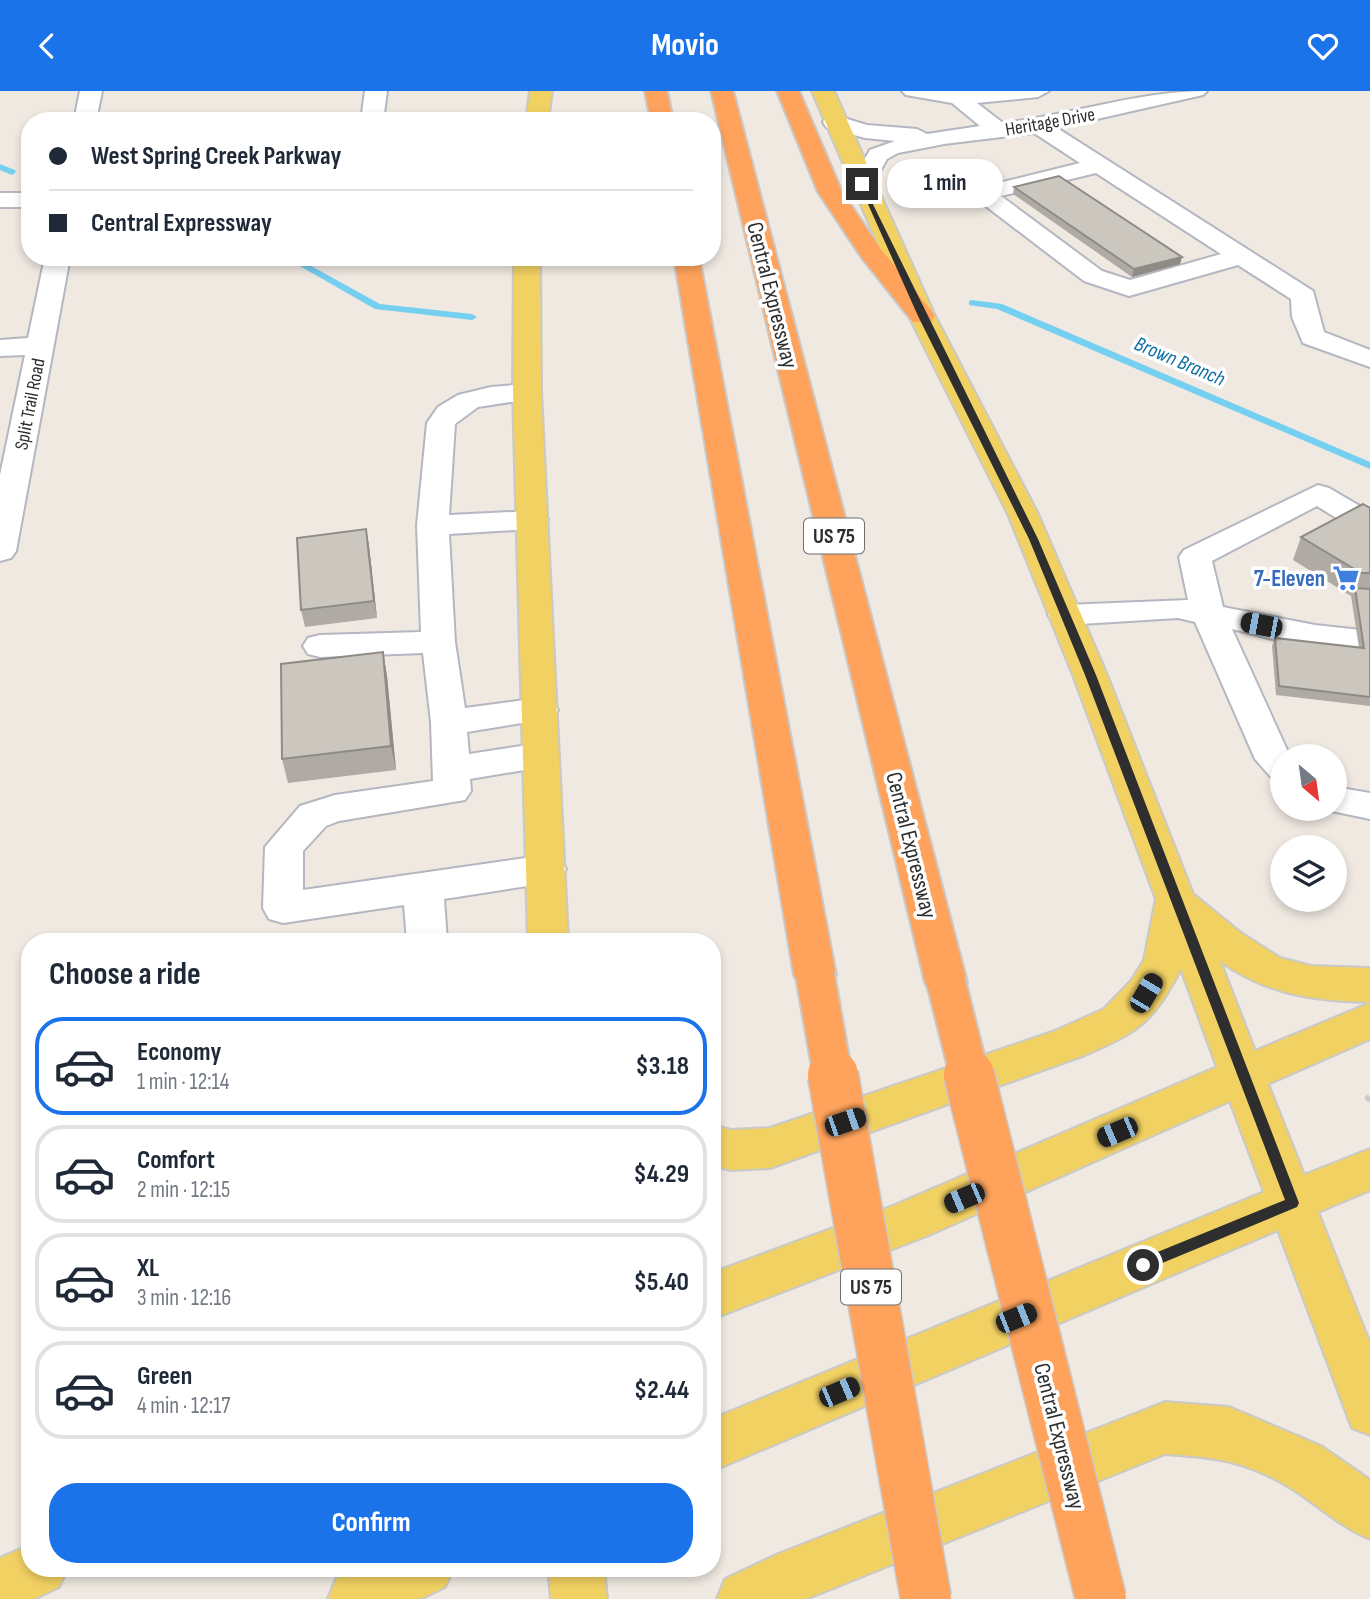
<!DOCTYPE html>
<html lang="en">
<head>
<meta charset="utf-8">
<style>
	:root { --surface:#fff; --page:#f6f6f7; --text:#1f2937; --muted:#747a83; --line:#e0e1e3; --accent:#1a73e8 }
	body { margin:0; font-family:"Sofia Sans Condensed",sans-serif; background:var(--page); color:var(--text); height:100vh; display:flex; flex-direction:column; font-size:26px; white-space:nowrap }
	* { box-sizing:border-box; margin:0 }
	p { font-size:23px; color:var(--muted) }
	.icon { flex:none; width:38px; height:38px; fill:none; stroke:currentColor; stroke-width:2; stroke-linecap:round; stroke-linejoin:round }
	.map { position:relative; flex:1; overflow:hidden }
	.panel { position:absolute; left:21px; top:842px; width:700px; height:644px; display:flex; flex-direction:column; background:var(--surface); border-radius:28px; box-shadow:0 4px 10px #0003 }
	.panel>* { flex:none }
	.top-card { position:absolute; left:21px; top:21px; width:700px; height:154px; border-radius:28px; box-shadow:0 4px 10px #0003; display:grid; align-content:center; height:154px; padding:0 28px; background:var(--surface) }
	.needle { width:46px; rotate:151deg }
	.controls { position:absolute; left:1270px; top:653px; display:grid; gap:14px }
	.controls a { display:grid; place-items:center; width:77px; height:77px; border-radius:50%; background:var(--surface); box-shadow:0 4px 10px #0003; font-size:35px }
	.end { position:absolute; width:32px; height:32px; margin:-16px; border:9px solid #2e2e2e; background:#fff; box-shadow:0 0 0 4px #fff }
	.from { border-radius:50% }
	.bubble { position:absolute; height:49px; border-radius:24px; background:var(--surface); box-shadow:0 4px 10px #0003; font-size:23px; font-weight:700; line-height:49px; text-align:center }
	.car { position:absolute; width:21px; height:42px; margin:-21px -10px; border-radius:9px; box-shadow:0 0 5px 2px #0007; background:linear-gradient(#222 24%,#8ab4d8 0 40%,#222 0 76%,#8ab4d8 0 86%,#222 0) }
	.top-card b { display:flex; align-items:center; gap:24px; height:66px; font-size:26px }
	.top-card b+b { border-top:2px solid var(--line) }
	.top-card i { width:18px; height:18px; background:var(--text) }
	ul { padding:0; list-style:none }
	li { display:flex; align-items:center; gap:21px; height:98px; margin:0 14px 10px; padding:0 14px; border:4px solid var(--line); border-radius:28px }
	li div { flex:1 }
	li b { display:block; font-size:26px }
	li em { font-style:normal; font-weight:700 }
	li.current { border-color:var(--accent) }
	li>.icon { width:63px; height:63px; stroke-width:1.5 }
	h2 { padding:0 28px; font-size:32px; line-height:84px }
	.cta { display:flex; gap:14px; margin-top:auto; padding:14px 28px }
	.cta a { flex:1; height:80px; border-radius:28px; background:var(--accent); color:#fff; font-size:28px; font-weight:700; line-height:80px; text-align:center }
	header { display:flex; justify-content:space-between; align-items:center; height:91px; padding:0 28px; background:var(--accent); color:#fff; font-size:32px; font-weight:700 }
	.map>svg:first-child { display:block }
	.lines { fill:none; stroke-linecap:round; stroke-linejoin:round }
	.stream { fill:#75cff0; fill-rule:evenodd }
	.minor-casing { stroke:#b4b7c1; stroke-width:4 }
	.major-casing { stroke:#c9c9c9; stroke-width:4 }
	.highway-casing { stroke:#c9c9c9; stroke-width:4 }
	.path { stroke:#c9c9c9; stroke-width:5; stroke-dasharray:7 4.5; stroke-linecap:butt }
	.minor { fill:#fff; fill-rule:evenodd }
	.major { fill:#f2d163; fill-rule:evenodd }
	.highway { fill:#ffa35c; fill-rule:evenodd }
	.highway-bridge-far1-casing { stroke:#c9c9c9; stroke-width:42; stroke-linecap:butt }
	.highway-bridge-casing { stroke:#c9c9c9; stroke-width:53; stroke-linecap:butt }
	.highway-bridge-far1 { stroke:#ffa35c; stroke-width:38 }
	.highway-bridge { stroke:#ffa35c; stroke-width:50 }
	.wall { fill:#afaba4 }
	.shaded-wall { fill:#8e8b86 }
	.building { fill:#cbc7bf; stroke:#8e8b86; stroke-width:2 }
	.route { fill:#2e2e2e }
	.labels { text-anchor:middle; stroke-width:7; stroke-linejoin:round; paint-order:stroke }
	.far-street-label { font-size:19px; fill:#2e2e2e; stroke:#fff }
	.far-water-label { font-size:21px; font-style:italic; fill:#0d6fa3; stroke:#fff }
	.shield { fill:#fff; stroke:#6d6d6d; stroke-width:2 }
	.shield-label { font-size:21px; font-weight:bold; fill:#2e2e2e }
	.street-label { font-size:23px; fill:#2e2e2e; stroke:#fff }
	.shop-label { font-size:23px; font-weight:bold; fill:#366cbe; stroke:#fff; text-anchor:end }
</style>
</head>
<body>
<header><svg class="icon" aria-label="back" viewBox="0 0 24 24"><path d="M15 5l-7 7 7 7"/></svg>Movio<svg class="icon" aria-label="heart" viewBox="0 0 24 24"><path d="M12 20l-8-8c-3-5 5-10 8-4 3-6 11-1 8 4z"/></svg></header>
<div class="map">
<svg width="1370" height="1508" viewBox="0 0 1370 1508">
	<rect width="100%" height="100%" fill="#efe9e1"/>
	<g class="lines">
		<path class="stream" d="M0 73 15 79 16 81 12 84 0 79Z
			M284 166H295L380 213 472 223 477 226 472 229 375 218Z
			M972 209 1002 213 1370 371V378L997 218 969 214V210Z"/>
		<g class="minor-casing">
			<path id="minor" d="M80 0H102L96 30H74Z
				M365 0H387L383 30H361Z
				M902 0H1049L1038 6 977 12 1003 32C1072 24 1137 0 1207 0L1203 4 1057 37 1313 200 1324 241 1370 259V276L1303 252 1292 226 1291 208 1238 174 1129 205 1084 190 970 103 974 98 1080 72 1034 42 944 53 898 62 887 68 870 98H854L850 93 870 59 895 50 865 47 826 36 823 31 826 26 834 24 867 34 917 38 927 43 980 35 952 12 906 4ZM1096 82 1221 163 1130 189 1102 180 1001 105Z
				M0 102H30V116H0Z
				M45 166H70L16 460 11 467 0 470V384L25 264 0 265V249L28 247Z
				M527 293 537 295 541 301 537 307 478 316 455 333 449 424 532 420 543 422 548 429 543 436 532 438 449 443 455 551 465 617 540 607 553 611 558 619 553 627 467 641 469 663 541 652 554 656 559 665 554 674 470 688 471 700 465 709 339 730 326 735 303 760V799L546 764 560 768 566 778 560 788 546 792 444 808 447 850H407L404 814 283 832 269 828 263 817 265 756 300 715 335 704 433 690 431 631 423 562 320 566 308 563 303 555 308 547 320 544 421 541 417 434 427 332 438 316 458 304 491 296Z
				M1318 394 1329 397 1370 421V443L1359 441 1317 415 1212 470 1223 516 1315 534 1370 540V556C1327 567 1274 547 1232 538L1288 661 1293 665H1283V689L1270 685 1255 668 1195 531 1178 527 1065 534 1053 531 1048 524 1053 517 1065 514 1188 509 1179 466 1184 459Z
				M1335 696 1370 702V728L1322 718H1335Z"/>
		</g>
		<g class="major-casing">
			<path id="major" d="M530 0H552L548 30H526Z
				M812 0H834L935 225 1038 423 1107 584 1193 803 1241 842 1280 867 1311 875 1370 877V911C1315 910 1265 903 1220 870L1255 960 1370 912V948L1268 993 1304 1084 1370 1058V1099L1318 1121 1370 1253V1344L1352 1337 1278 1139 712 1380V1328L1264 1101 1230 1010 929 1144 712 1228V1182L895 1114 1217 976 1181 878C1152 932 1140 940 1085 964L770 1077 731 1079 712 1074V1034L731 1039 770 1037 1055 940 1104 918 1131 890 1144 869 1156 808 1073 584 1008 423 909 225Z
				M514 166H540L541 301 568 850H528L513 301Z
				M1165 1311 1229 1316 1321 1355 1370 1389V1448C1338 1435 1314 1410 1284 1393 1242 1369 1211 1366 1165 1363L806 1508H717L725 1488 776 1464Z
				M30 1454V1477H68L59 1496 34 1508H0V1467Z
				M362 1477H454L445 1496 420 1508H328L336 1488Z
				M548 1477H604L607 1508H551Z"/>
		</g>
		<g class="highway-casing">
			<path id="highway" d="M645 0H667L673 30H651Z
				M711 0H733L967 891 961 903 946 907 931 903 925 891Z
				M777 0H799L842 101 880 157 931 219 935 225 931 231H913L862 167 818 101Z
				M674 166H699L836 884 830 896 815 900 800 896 794 884Z"/>
		</g>
		<path class="path" d="M1366 1005 1370 1010"/>
		<use href="#minor" class="minor"/>
		<use href="#major" class="major"/>
		<use href="#highway" class="highway"/>
		<g class="highway-bridge-far1-casing">
			<path id="highway-bridge-far1" d="M815 884 833 986
				M946 891 970 986"/>
		</g>
		<g class="highway-bridge-casing">
			<path id="highway-bridge" d="M833 984 926 1508
				M969 984 1101 1508"/>
		</g>
		<use href="#highway-bridge-far1" class="highway-bridge-far1"/>
		<use href="#highway-bridge" class="highway-bridge"/>
	</g>
	<path class="wall" d="M1014 96 1182 166 1180 173 1132 186 1013 103Z
		M1370 417V615L1276 604 1272 555 1275 547 1359 557 1351 505 1293 469 1301 446Z
		M366 438 369 455 377 527 305 536 301 519Z
		M383 561 387 585 396 679 288 692 282 668Z"/>
	<path class="shaded-wall" d="M1182 166 1180 173 1132 186 1134 178Z
		M366 438 369 455 377 527 374 510Z
		M383 561 387 585 396 679 391 655Z"/>
	<path class="building" d="M1059 85 1182 166 1134 178 1014 96Z
		M1363 413 1370 417V482H1361L1301 446Z
		M366 438 374 510 301 519 297 447Z
		M1355 497 1370 498V606L1279 595 1275 547 1364 557Z
		M383 561 391 655 282 668 281 573Z
		M350 846V850H315Z"/>
	<path class="route" d="M862 91 1038 448 1096 584 1299 1112 1297 1116 1143 1180 1136 1174 1138 1169 1285 1109 1085 584 1029 448 918 225 859 93Z"/>
	<defs>
		<g id="supermarket-bare" transform="scale(2.1)"><path d="M-6-5.5h2.5l.6 2H6L4.5 2H-2.5L-4.4-4H-6ZM-1.5 3.2a1.3 1.3 0 1 0 .1 0ZM3 3.2a1.3 1.3 0 1 0 .1 0Z" fill="#3f7fe0" stroke="#fff" stroke-width="2.5" paint-order="stroke"/></g>
	</defs>
	<g fill-rule="evenodd">
		<use href="#supermarket-bare" x="1346" y="487"/>
	</g>
	<g class="labels">
		<g class="far-street-label">
			<text transform="translate(1050 30) rotate(-10)" y="7">Heritage Drive</text>
			<text transform="translate(29 313) rotate(-79)" y="7">Split Trail Road</text>
		</g>
		<g class="far-water-label">
			<text transform="translate(1180 270) rotate(23)" y="7">Brown Branch</text>
		</g>
		<g class="shield">
			<rect x="804" y="427.5" width="60" height="35" rx="5"/>
			<rect x="841" y="1178.5" width="60" height="35" rx="5"/>
		</g>
		<g class="shield-label">
			<text x="834" y="452">US 75</text>
			<text x="871" y="1203">US 75</text>
		</g>
		<g class="street-label">
			<text transform="translate(773 204) rotate(76)" y="8">Central Expressway</text>
			<text transform="translate(912 754) rotate(76)" y="8">Central Expressway</text>
			<text transform="translate(1060 1345) rotate(76)" y="8">Central Expressway</text>
		</g>
		<g class="shop-label">
			<text x="1325" y="495">7-Eleven</text>
		</g>
	</g>
</svg>
<div class="controls">
<a><svg class="needle" viewBox="-14 -14 28 28"><path d="M0-13l5 13h-10z" fill="#e53935"/><path d="M0 13l5-13h-10z" fill="#747a83"/></svg></a>
<a><svg class="icon" aria-label="layers" viewBox="0 0 24 24"><path d="M12 4l9 5-9 5-9-5zM3 14l9 5 9-5"/></svg></a>
</div>
<i class="end from" style="left:1143px;top:1174px"></i>
<i class="end" style="left:862px;top:93px"></i>
<div class="bubble" style="left:887px;top:68px;width:116px">1 min</div>
<i class="car" style="left:1261px;top:534px;rotate:281deg"></i>
<i class="car" style="left:1146px;top:902px;rotate:31deg"></i>
<i class="car" style="left:845px;top:1031px;rotate:71deg"></i>
<i class="car" style="left:1117px;top:1041px;rotate:247deg"></i>
<i class="car" style="left:964px;top:1107px;rotate:247deg"></i>
<i class="car" style="left:1016px;top:1227px;rotate:68deg"></i>
<i class="car" style="left:839px;top:1301px;rotate:67deg"></i>
<div class="top-card">
<b><i class="from"></i>West Spring Creek Parkway</b>
<b><i></i>Central Expressway</b>
</div>
<section class="panel">
<h2>Choose a ride</h2>
<ul>
<li class="current"><svg class="icon" aria-label="car" viewBox="0 0 24 24"><path d="M5 17H2v-5l4-1 3-4h7l3 4 3 1v5h-3M9 17h6M6 11h13"/><circle cx="7" cy="17" r="2"/><circle cx="17" cy="17" r="2"/></svg><div><b>Economy</b><p>1 min · 12:14</p></div><em>$3.18</em></li>
<li><svg class="icon" aria-label="car" viewBox="0 0 24 24"><path d="M5 17H2v-5l4-1 3-4h7l3 4 3 1v5h-3M9 17h6M6 11h13"/><circle cx="7" cy="17" r="2"/><circle cx="17" cy="17" r="2"/></svg><div><b>Comfort</b><p>2 min · 12:15</p></div><em>$4.29</em></li>
<li><svg class="icon" aria-label="car" viewBox="0 0 24 24"><path d="M5 17H2v-5l4-1 3-4h7l3 4 3 1v5h-3M9 17h6M6 11h13"/><circle cx="7" cy="17" r="2"/><circle cx="17" cy="17" r="2"/></svg><div><b>XL</b><p>3 min · 12:16</p></div><em>$5.40</em></li>
<li><svg class="icon" aria-label="car" viewBox="0 0 24 24"><path d="M5 17H2v-5l4-1 3-4h7l3 4 3 1v5h-3M9 17h6M6 11h13"/><circle cx="7" cy="17" r="2"/><circle cx="17" cy="17" r="2"/></svg><div><b>Green</b><p>4 min · 12:17</p></div><em>$2.44</em></li>
</ul>
<div class="cta"><a>Confirm</a></div>
</section>
</div>
</body>
</html>
